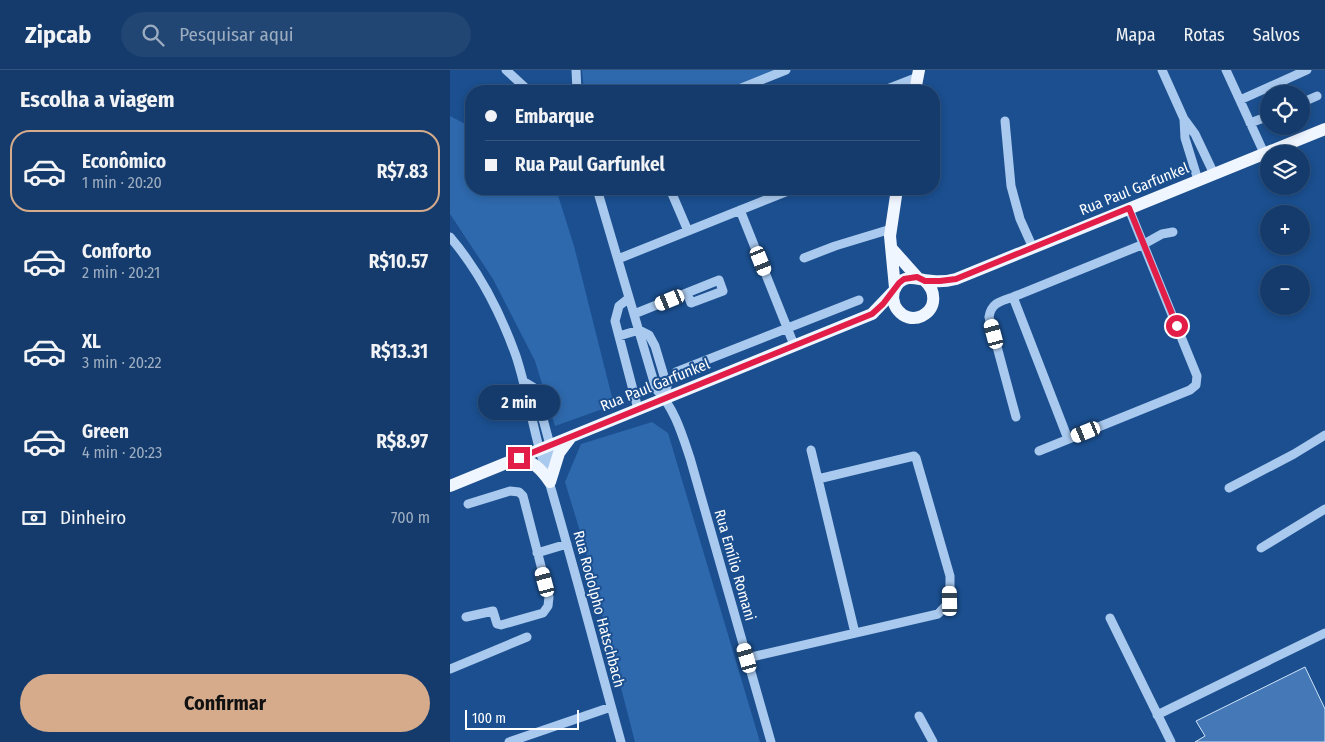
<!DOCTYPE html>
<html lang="pt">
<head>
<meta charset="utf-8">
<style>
	:root { --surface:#143b6b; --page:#214673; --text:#f1f3f6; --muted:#9dadc1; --line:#33557e; --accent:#d6ab8b }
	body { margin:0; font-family:"Fira Sans Condensed",sans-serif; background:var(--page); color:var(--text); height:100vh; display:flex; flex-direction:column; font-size:19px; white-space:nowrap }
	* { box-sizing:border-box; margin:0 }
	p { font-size:16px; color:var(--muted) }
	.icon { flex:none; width:28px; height:28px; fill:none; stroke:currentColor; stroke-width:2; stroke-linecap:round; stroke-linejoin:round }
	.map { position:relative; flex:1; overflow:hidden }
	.sheet { display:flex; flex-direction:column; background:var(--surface); width:450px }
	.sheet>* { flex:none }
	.hud { position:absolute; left:15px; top:15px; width:475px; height:110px; border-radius:20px; box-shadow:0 2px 8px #0003,0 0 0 1px var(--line); display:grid; align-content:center; height:110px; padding:0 20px; background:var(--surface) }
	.controls { position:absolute; left:810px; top:15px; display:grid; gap:10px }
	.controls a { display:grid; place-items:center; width:50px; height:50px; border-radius:50%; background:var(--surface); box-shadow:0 2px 8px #0003,0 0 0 1px var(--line); font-size:25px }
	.scale { position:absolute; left:15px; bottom:12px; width:114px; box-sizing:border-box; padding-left:5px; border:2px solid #fff; border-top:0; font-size:14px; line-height:18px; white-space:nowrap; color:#fff; -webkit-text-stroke:4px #1b4f8f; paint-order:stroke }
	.end { position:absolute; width:22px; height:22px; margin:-11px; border:6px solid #e11d48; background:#fff; box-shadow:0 0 0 2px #fff }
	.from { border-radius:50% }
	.bubble { position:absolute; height:35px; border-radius:18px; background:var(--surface); box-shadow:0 2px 8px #0003,0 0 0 1px var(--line); font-size:16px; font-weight:700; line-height:35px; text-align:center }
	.car { position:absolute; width:15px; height:30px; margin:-15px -8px; border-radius:6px; box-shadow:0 0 4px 1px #0007; background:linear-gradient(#fff 24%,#345 0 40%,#fff 0 76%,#345 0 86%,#fff 0) }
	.hud b { display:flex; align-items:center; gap:18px; height:48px; font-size:19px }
	.hud b+b { border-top:1px solid var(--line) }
	.hud i { width:12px; height:12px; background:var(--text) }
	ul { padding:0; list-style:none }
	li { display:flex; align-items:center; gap:15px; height:82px; margin:0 10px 8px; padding:0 10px; border:2px solid transparent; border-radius:20px }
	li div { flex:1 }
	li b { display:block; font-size:19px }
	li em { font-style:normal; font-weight:700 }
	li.current { border-color:var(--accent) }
	li>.icon { width:45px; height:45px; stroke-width:1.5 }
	h2 { padding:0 20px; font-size:22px; line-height:60px }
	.pay { display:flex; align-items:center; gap:12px; height:55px; padding:0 20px; font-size:19px }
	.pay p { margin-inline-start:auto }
	.button { display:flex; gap:10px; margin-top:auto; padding:10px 20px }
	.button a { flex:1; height:58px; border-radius:30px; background:var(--accent); color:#111; font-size:20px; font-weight:700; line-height:58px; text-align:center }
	header { display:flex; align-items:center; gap:30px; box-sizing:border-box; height:70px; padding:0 25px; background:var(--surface); border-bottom:1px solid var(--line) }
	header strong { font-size:24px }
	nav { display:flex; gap:28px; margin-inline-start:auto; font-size:18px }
	.search { width:350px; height:45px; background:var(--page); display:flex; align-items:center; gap:12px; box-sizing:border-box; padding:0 18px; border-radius:28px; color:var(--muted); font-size:19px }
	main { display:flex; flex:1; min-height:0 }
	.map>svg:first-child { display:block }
	.green { fill:#2e69ad }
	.building { fill:#4478b7; stroke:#cfe3fa }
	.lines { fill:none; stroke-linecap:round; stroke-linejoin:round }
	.minor { stroke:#a9c9ee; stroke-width:9 }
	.major { stroke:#f0f6ff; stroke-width:12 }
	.route { stroke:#e11d48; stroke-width:6 }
	.labels { text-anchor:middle; stroke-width:4; stroke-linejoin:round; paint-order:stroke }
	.street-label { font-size:15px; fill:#fff; stroke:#1b4f8f }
</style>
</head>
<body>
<header>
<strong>Zipcab</strong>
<div class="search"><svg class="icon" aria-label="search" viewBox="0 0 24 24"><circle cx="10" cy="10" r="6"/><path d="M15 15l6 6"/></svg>Pesquisar aqui</div>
<nav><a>Mapa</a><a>Rotas</a><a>Salvos</a></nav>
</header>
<main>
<section class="sheet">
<h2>Escolha a viagem</h2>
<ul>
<li class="current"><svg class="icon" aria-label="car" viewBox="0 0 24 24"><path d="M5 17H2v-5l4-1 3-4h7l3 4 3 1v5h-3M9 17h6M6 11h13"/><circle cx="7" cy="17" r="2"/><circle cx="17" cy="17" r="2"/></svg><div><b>Econômico</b><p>1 min · 20:20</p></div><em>R$7.83</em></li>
<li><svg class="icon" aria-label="car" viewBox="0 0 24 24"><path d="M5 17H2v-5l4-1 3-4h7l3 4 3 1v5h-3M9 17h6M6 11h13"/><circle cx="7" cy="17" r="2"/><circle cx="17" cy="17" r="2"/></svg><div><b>Conforto</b><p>2 min · 20:21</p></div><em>R$10.57</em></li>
<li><svg class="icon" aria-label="car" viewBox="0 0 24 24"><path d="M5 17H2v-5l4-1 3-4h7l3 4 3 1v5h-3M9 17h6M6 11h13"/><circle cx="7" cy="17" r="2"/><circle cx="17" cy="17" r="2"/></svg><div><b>XL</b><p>3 min · 20:22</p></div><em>R$13.31</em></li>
<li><svg class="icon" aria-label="car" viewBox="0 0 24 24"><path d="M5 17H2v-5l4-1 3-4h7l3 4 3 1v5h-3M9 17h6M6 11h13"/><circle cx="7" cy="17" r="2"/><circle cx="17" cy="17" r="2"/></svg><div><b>Green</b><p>4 min · 20:23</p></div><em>R$8.97</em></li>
</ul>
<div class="pay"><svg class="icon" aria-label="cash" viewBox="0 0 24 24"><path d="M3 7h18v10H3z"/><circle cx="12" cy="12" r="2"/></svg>Dinheiro<p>700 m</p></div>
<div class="button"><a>Confirmar</a></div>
</section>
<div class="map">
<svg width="875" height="672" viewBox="0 0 875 672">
	<rect width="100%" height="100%" fill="#1b4f8f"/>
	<path class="green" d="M132 0H326L273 21H134Z
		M0 46 21 57V119H106L124 176 164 335 105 356 85 291 43 209 0 144Z
		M202 352 218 363 310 672H185L135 478 115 412 131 374Z"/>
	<path class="building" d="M855 597 875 639V672H745L755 666 746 651Z"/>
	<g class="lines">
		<path class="minor" d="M56 0 79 21
			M126 0 127 21
			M712 0 734 49 745 64 764 104
			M776 0 814 83
			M284 21 336 0
			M432 21 468 7
			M790 30 857 0
			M851 33 867 26
			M734 49 735 68 748 110
			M555 51 561 116 570 149 583 178
			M800 53 819 46
			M147 119 206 319C224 337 232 364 240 388L321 672
			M220 119 238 161
			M290 140 344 275
			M0 167C29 201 51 244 66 286 76 316 81 349 90 381 119 477 144 575 171 672
			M354 188 385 176 441 159
			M168 189 343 119
			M563 227C551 231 541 233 539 247L566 347
			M179 228 169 236 165 251 188 339
			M184 244 269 210 273 221 241 233 237 223
			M189 260 199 265 205 276 217 316 215 328
			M169 266 189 260
			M226 302 409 230
			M73 311 83 317 86 323 100 375V402
			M618 369 563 227 694 174 712 164 723 162
			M361 380 405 563
			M589 381 740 320 746 315 747 306 679 139
			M779 418 844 384 875 365
			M811 478 875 439
			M87 483 117 474
			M16 547 43 541 47 554 51 555 93 543 98 536 99 527 73 426 69 422 60 421 18 434
			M660 548 721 672
			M297 588 488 544 500 531V506L466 388 464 386 368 409
			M0 599 77 567
			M707 645 875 563
			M469 646 483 672
			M59 672 161 637"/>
		<path class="major" d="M465 21 469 0
			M442 179 467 207
			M475 211C486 221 487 238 472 246 453 255 435 232 447 215 457 202 470 211 483 211 491 212 498 211 506 209L875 59
			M445 218 440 166 447 119
			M69 388C84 392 91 399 100 412
			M100 412 109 383 121 367
			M0 416 422 244 443 222"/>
	</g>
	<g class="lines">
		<path class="route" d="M69 388 422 244 433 234 449 213 454 209 467 207 475 211H490L506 209 679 138 727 256"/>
	</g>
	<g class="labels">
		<g class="street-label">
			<text transform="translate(684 119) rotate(-22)" y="5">Rua Paul Garfunkel</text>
			<text transform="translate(205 315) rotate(-22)" y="5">Rua Paul Garfunkel</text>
			<text transform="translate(285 495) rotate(74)" y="5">Rua Emílio Romani</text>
			<text transform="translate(149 539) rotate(75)" y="5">Rua Rodolpho Hatschbach</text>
		</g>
	</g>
</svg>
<div class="controls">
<a><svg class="icon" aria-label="locate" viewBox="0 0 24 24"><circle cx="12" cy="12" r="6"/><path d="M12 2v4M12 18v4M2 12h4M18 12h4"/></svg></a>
<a><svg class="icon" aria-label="layers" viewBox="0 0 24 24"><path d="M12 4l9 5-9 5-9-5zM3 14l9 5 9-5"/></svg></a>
<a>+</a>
<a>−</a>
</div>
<div class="scale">100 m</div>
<i class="end from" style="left:727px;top:256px"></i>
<i class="end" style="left:69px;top:388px"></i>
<div class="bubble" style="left:28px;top:315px;width:82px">2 min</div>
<i class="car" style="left:311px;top:191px;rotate:158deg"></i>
<i class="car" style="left:220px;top:230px;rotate:248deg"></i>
<i class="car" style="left:544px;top:264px;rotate:345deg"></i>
<i class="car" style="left:636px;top:362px;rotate:248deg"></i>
<i class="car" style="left:95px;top:512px;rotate:345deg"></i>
<i class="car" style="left:500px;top:531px;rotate:359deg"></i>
<i class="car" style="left:297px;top:588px;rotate:344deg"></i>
<div class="hud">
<b><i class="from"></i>Embarque</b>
<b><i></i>Rua Paul Garfunkel</b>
</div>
</div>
</main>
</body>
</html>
